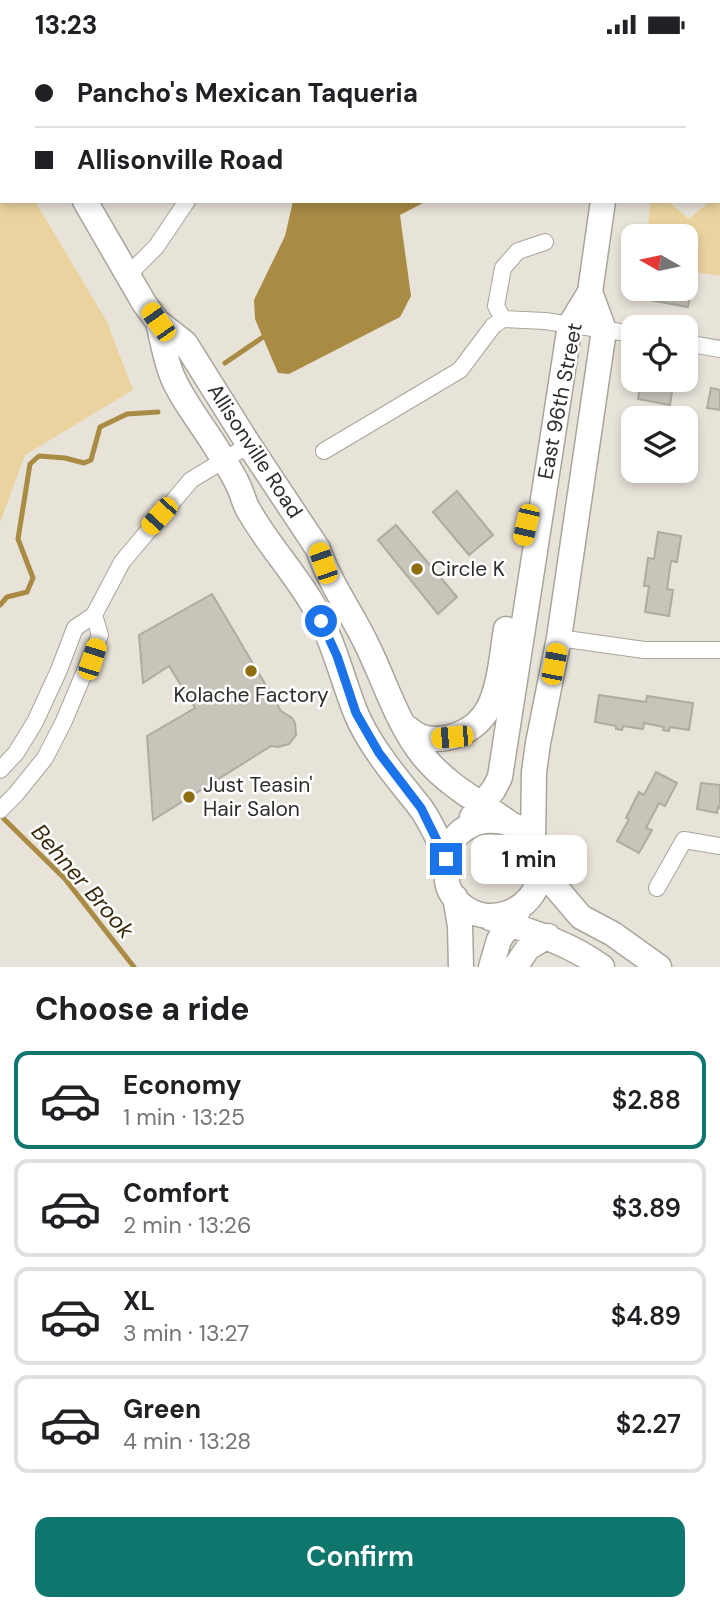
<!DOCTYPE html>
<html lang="en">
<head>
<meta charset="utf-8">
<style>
	:root { --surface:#fff; --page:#f6f6f6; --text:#202124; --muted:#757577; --line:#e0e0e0; --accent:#0f766e }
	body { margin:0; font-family:"DM Sans",sans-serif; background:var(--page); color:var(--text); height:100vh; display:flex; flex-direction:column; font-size:26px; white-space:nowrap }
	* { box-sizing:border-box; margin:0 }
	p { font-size:23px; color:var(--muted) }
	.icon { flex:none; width:38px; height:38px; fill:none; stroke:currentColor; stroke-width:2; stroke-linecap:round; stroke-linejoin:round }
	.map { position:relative; height:918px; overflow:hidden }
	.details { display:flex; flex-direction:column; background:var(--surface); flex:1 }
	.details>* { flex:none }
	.banner { position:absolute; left:0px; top:0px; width:721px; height:154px; box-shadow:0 4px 10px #0003; display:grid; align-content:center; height:154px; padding:0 35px; background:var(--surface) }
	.needle { width:46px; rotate:279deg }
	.controls { position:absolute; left:621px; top:175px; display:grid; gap:14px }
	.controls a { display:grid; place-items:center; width:77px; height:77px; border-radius:14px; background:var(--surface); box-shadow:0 4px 10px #0003; font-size:35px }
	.end { position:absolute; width:32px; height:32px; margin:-16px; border:9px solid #1a73e8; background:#fff; box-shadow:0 0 0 4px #fff }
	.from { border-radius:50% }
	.bubble { position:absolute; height:49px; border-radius:14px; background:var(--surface); box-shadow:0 4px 10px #0003; font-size:23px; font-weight:600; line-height:49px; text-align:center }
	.car { position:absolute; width:21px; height:42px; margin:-21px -10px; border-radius:9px; box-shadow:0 0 5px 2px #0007; background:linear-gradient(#f5c518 24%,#345 0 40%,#f5c518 0 76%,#345 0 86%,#f5c518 0) }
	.banner b { display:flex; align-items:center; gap:24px; height:66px; font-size:26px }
	.banner b+b { border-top:2px solid var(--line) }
	.banner i { width:18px; height:18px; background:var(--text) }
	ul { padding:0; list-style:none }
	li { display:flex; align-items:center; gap:21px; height:98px; margin:0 14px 10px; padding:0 21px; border:4px solid var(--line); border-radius:14px }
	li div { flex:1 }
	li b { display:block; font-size:26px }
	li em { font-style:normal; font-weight:600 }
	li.selected { border-color:var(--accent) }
	li>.icon { width:63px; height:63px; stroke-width:1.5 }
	h2 { padding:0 35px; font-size:32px; line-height:84px }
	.cta { display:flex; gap:14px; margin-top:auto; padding:14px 35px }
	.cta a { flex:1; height:80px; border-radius:14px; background:var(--accent); color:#fff; font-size:28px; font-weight:600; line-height:80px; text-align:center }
	.status { display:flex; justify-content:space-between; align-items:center; height:49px; padding:0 35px; background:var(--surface); direction:ltr }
	.status svg { height:19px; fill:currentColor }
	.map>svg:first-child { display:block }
	.green { fill:#ead39f }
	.water { fill:#a98b44 }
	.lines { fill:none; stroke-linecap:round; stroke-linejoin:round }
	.stream { stroke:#a98b44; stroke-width:5 }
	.building { fill:#c9c4ba; stroke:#afaba1; stroke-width:2 }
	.minor-casing { stroke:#a9a59b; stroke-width:18 }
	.primary-casing { stroke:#a9a59b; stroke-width:27 }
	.minor { stroke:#fff; stroke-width:16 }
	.primary { stroke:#fff; stroke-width:24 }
	.route { stroke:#1a73e8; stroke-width:9 }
	.poi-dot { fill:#8f6e12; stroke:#fff; stroke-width:2.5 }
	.labels { text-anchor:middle; stroke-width:5; stroke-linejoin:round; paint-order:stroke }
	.street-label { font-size:21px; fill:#2f2d29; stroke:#fff }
	.poi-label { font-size:21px; fill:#2f2d29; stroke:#fff; text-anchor:start }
	.water-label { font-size:23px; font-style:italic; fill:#392b0b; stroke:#fff }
</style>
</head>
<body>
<div class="status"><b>13:23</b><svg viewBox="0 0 49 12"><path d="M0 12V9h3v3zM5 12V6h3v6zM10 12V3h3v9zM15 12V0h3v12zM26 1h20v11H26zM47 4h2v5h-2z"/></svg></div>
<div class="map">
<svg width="720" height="918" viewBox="0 0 720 918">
	<rect width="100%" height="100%" fill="#e8e3d9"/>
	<path class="green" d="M0 93 2 152H35L107 273 133 341 25 406 0 474Z
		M720 144V227L688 222 686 219V187H653L648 183 650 152H668L689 170 710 152H719Z"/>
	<path class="water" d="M293 152H427L400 166 411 247 400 268 289 325 278 324 255 270 254 251 285 187Z"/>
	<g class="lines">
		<path class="stream" d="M671 0H694
			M225 314 269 284
			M0 556 7 548 27 543 33 529 18 490 30 415 39 407 65 409 84 414 91 411 100 378 127 365 158 363
			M4 770 65 830 134 918"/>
	</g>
	<path class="building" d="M686 237 691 238 688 258 644 250 645 240H686Z
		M641 331H656V333L673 336 670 356 638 350Z
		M711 339 720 341V361L707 359Z
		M457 442 493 486 469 506 433 463Z
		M396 476 457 548 438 565 378 491Z
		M658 483 681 487 677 513 671 512 667 540 673 541 669 567 645 563 649 537H644L648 509 654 510Z
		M212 545 281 662 292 669 295 674 296 686 289 695 278 698 271 697 153 771 147 687 195 659 169 617 143 634 139 586Z
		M599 646 646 653 647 647 693 654 689 681 670 678 669 682 663 681 664 678 644 674 643 680 623 677 622 681 616 680V677L595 673Z
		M656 723 677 734 665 757 659 754 646 779 652 781 639 804 617 792 629 770 626 769 639 743 644 746Z
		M701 734 720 736V759L718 758 717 764 697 760Z"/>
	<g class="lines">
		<g class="minor-casing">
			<path id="minor" d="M143 0 144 2
				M404 0V2
				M435 2 438 0
				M128 226 156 198 187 152
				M503 270 545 272 634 285
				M686 294 720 300
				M324 402 460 321 493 277 503 270 496 257 503 219 518 202 545 193
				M559 589 644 601H720
				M0 721 16 704 35 673 59 621 75 579 94 566 122 513 191 431 249 396
				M0 761 16 745 45 709 64 672 100 586 94 566
				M657 839 684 791 720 797"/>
		</g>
		<g class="primary-casing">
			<path id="primary" d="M628 2V0
				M0 11 2 14
				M85 152 144 254 158 273 185 294 249 396 318 500C329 533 351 563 366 594 385 632 397 675 424 708 447 736 479 753 508 773
				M158 273C162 290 165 308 171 324 179 346 199 372 212 392 221 407 232 422 239 438 243 446 244 455 249 462 267 494 293 522 312 554 332 587 341 626 355 662 369 697 397 729 420 758 427 767 444 799 445 810 448 829 443 838 459 854 487 881 535 863 540 825 548 765 458 750 445 810
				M404 677C410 680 416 686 422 688 447 695 476 682 488 660 500 637 502 605 506 580
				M472 768 494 740 500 728 570 276 590 243 603 152
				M533 794 534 723 538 694 559 589 604 281 590 243
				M540 820 581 868 613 885 659 918
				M455 848 460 877 461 918
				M490 869C529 882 568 893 602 918
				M491 918 499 891 518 862
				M515 918 528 899 548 887"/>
		</g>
		<use href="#minor" class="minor"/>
		<use href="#primary" class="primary"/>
	</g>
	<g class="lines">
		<path class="route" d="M321 572 337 607 356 664 379 704 421 759 446 810"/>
	</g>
	<g class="poi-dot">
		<circle cx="417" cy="520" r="7"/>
		<circle cx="251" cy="622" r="7"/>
		<circle cx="189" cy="748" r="7"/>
	</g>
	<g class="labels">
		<g class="street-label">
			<text transform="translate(560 352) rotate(-79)" y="7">East 96th Street</text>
			<text transform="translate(255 402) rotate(57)" y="7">Allisonville Road</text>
		</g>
		<g class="poi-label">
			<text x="431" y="527">Circle K</text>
			<text x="251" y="653" text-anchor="middle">Kolache Factory</text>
			<text x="203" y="743">Just Teasin'<tspan x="203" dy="24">Hair Salon</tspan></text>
		</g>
		<g class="water-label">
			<text transform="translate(83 832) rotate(49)" y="8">Behner Brook</text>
		</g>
	</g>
</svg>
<div class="controls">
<a><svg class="needle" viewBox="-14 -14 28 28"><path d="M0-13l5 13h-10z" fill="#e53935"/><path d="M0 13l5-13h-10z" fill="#757577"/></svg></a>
<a><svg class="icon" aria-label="locate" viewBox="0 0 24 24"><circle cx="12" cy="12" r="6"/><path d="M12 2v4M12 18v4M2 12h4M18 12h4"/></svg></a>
<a><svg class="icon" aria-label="layers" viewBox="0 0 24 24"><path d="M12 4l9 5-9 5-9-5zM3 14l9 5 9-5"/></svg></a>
</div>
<i class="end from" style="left:321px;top:572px"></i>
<i class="end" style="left:446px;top:810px"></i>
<div class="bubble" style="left:471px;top:786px;width:116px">1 min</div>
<i class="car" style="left:158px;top:273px;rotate:325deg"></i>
<i class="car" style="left:159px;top:467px;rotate:222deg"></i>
<i class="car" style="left:526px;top:476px;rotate:193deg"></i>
<i class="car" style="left:323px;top:514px;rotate:341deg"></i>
<i class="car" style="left:92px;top:610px;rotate:18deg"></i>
<i class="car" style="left:554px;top:615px;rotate:11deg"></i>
<i class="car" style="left:452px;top:688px;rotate:265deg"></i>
<div class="banner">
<b><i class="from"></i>Pancho's Mexican Taqueria</b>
<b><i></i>Allisonville Road</b>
</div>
</div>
<section class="details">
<h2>Choose a ride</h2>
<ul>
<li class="selected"><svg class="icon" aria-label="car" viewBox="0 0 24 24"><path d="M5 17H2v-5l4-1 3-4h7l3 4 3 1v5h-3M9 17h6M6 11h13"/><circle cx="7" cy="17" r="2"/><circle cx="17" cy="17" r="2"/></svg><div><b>Economy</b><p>1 min · 13:25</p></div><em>$2.88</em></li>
<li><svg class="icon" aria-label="car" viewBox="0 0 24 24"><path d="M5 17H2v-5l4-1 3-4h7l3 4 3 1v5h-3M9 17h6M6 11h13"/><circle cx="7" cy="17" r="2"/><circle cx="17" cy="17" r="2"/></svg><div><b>Comfort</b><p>2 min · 13:26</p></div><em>$3.89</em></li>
<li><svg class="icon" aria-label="car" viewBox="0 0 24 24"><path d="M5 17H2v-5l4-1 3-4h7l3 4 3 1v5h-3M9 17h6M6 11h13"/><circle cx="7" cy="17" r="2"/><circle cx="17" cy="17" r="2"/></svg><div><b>XL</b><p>3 min · 13:27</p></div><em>$4.89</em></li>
<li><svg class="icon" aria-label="car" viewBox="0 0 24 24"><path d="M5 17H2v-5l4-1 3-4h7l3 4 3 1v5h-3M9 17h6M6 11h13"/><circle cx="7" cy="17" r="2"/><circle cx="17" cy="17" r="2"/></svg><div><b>Green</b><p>4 min · 13:28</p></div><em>$2.27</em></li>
</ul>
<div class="cta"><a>Confirm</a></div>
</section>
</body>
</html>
